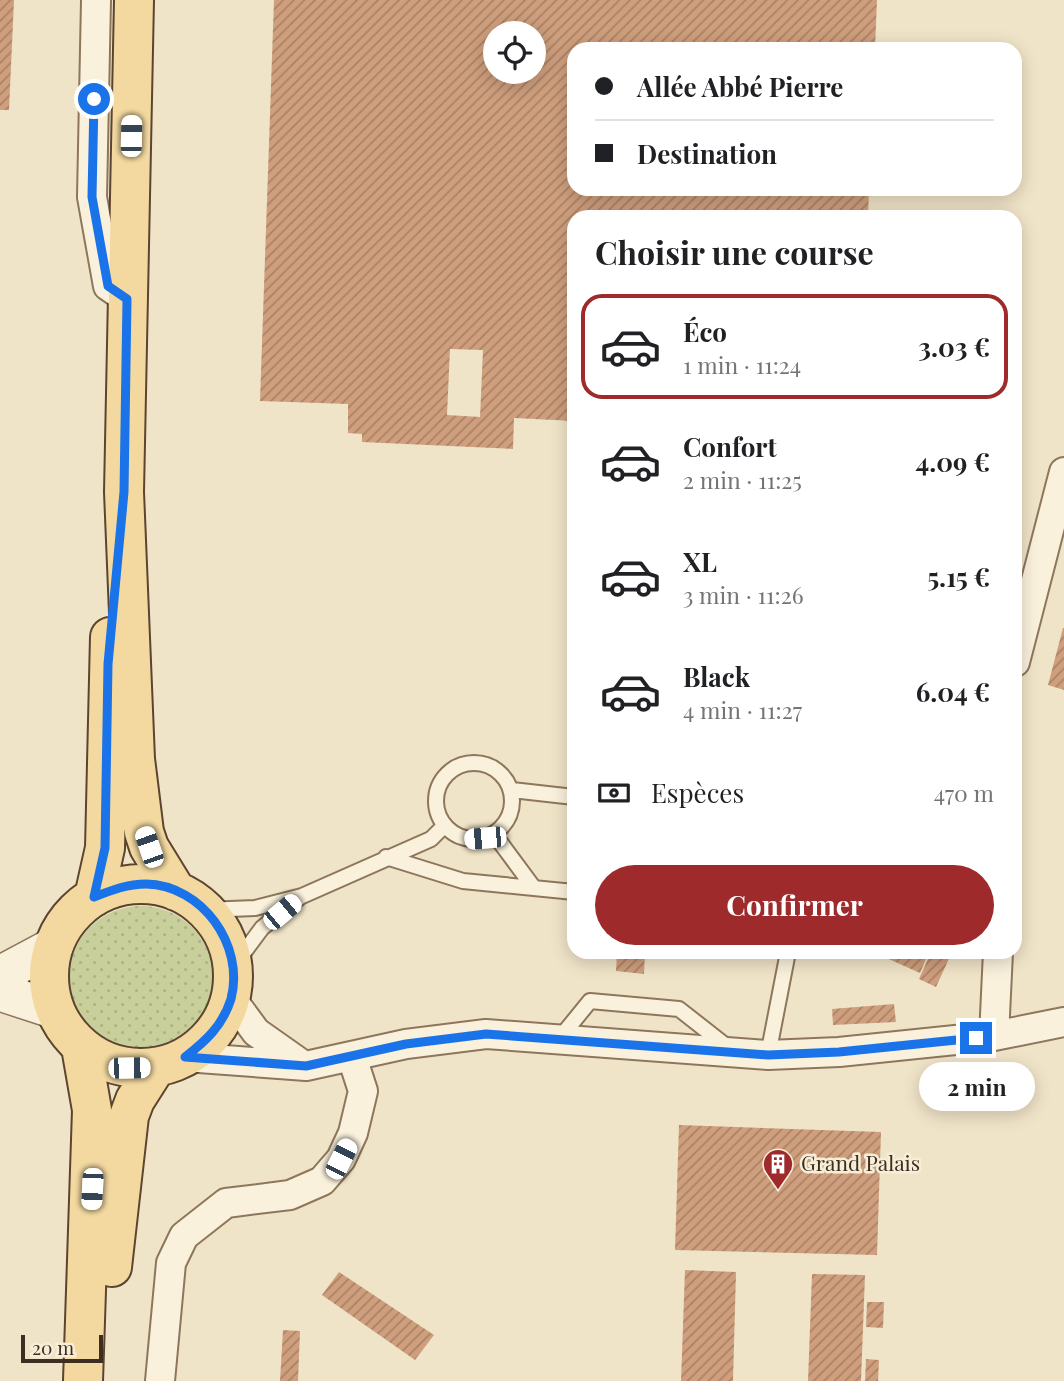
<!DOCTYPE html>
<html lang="fr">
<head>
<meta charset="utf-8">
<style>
	:root { --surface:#fff; --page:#f6f6f6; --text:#202124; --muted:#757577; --line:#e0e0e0; --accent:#9e2a2b }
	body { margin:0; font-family:"Playfair Display",serif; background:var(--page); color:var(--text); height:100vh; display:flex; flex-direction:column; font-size:26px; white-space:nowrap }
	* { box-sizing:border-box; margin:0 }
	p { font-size:23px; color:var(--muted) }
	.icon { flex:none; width:38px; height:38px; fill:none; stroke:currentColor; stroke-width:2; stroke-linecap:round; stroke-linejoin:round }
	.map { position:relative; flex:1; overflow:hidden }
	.sheet { position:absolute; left:567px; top:210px; width:455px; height:749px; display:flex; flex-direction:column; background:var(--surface); border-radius:21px; box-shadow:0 4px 18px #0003 }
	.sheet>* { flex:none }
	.guide { position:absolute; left:567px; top:42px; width:455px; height:154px; border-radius:21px; box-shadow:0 4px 18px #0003; display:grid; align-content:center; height:154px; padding:0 28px; background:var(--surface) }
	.buttons { position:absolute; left:483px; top:21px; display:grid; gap:14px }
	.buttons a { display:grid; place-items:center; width:63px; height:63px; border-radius:50%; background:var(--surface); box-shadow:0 4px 18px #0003; font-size:35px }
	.scale { position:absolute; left:21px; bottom:18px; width:82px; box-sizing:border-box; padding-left:7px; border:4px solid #3d2e20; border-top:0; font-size:19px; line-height:24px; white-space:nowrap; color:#3d2e20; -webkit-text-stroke:5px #f7eed8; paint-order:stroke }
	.end { position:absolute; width:32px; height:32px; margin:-16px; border:9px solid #1a73e8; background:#fff; box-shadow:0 0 0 4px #fff }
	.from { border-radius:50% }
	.bubble { position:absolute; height:49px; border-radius:24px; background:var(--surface); box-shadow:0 4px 18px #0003; font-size:23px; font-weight:700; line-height:49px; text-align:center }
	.car { position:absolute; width:21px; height:42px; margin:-21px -10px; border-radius:9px; box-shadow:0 0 5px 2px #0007; background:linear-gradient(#fff 24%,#345 0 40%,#fff 0 76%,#345 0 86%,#fff 0) }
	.guide b { display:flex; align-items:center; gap:24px; height:66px; font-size:26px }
	.guide b+b { border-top:2px solid var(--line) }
	.guide i { width:18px; height:18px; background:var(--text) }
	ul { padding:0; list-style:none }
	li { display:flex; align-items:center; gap:21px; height:105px; margin:0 14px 10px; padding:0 14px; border:4px solid transparent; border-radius:21px }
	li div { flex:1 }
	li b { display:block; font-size:26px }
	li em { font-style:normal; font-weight:700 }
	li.active { border-color:var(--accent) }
	li>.icon { width:63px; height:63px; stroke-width:1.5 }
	h2 { padding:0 28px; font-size:32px; line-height:84px }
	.pay { display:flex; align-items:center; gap:18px; height:77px; padding:0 28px; font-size:26px }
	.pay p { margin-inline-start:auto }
	.button { display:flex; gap:14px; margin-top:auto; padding:14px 28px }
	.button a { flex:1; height:80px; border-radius:42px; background:var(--accent); color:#fff; font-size:28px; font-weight:700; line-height:80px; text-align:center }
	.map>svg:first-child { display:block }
	.grass { fill:url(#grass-dots) }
	.building { fill:url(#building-hatch); fill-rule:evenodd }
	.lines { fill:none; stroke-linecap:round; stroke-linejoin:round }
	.service-casing { stroke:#8d765c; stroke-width:18 }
	.minor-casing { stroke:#8d765c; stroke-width:32 }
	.tertiary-casing { stroke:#8d765c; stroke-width:40 }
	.primary-casing { stroke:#5b4430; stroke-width:42 }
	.service { stroke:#faf1dc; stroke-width:14 }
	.minor { stroke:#faf1dc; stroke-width:28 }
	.tertiary { stroke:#faf1dc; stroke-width:37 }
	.primary { stroke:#f3d9a0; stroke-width:38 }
	.route { stroke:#1a73e8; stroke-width:9 }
	.labels { text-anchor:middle; stroke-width:5; stroke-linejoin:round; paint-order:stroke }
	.poi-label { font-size:21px; fill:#3d2e20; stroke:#f7eed8; text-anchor:start }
</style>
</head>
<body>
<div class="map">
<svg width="1064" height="1381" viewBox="0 0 1064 1381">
	<defs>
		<pattern id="grass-dots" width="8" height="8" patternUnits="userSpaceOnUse" patternTransform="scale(1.75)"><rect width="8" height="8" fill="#c9cf9b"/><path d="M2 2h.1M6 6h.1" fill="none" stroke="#aeb285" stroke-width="1.8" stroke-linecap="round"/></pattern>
		<pattern id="building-hatch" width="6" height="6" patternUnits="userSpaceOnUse" patternTransform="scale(1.75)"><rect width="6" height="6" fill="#cf9f7d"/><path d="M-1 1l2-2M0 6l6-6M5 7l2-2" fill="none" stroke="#a98266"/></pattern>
	</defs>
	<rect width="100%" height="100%" fill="#f0e4c8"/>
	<path class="grass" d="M69 978a72 72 0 1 1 144 0a72 72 0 1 1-144 0Z"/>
	<path class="building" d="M0 0H14L9 110H0Z
		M274 0H877L875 49H574V189H869L868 217H574V421L514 418 513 449 362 442V434L348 433V404L260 401ZM495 33H534V72H495ZM450 349 483 350 480 417 447 415Z
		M1063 628H1064V690L1048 685Z
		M617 952H645L644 974 616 971Z
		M873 952H929L920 973Z
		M931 952H952L936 987 919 979Z
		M894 1004 896 1022 833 1025 832 1009Z
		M679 1125 881 1132 877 1255 675 1250Z
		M685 1270 736 1272 733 1381H681Z
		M339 1272 434 1335 415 1360 322 1295Z
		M812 1274 865 1275 861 1381H808Z
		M867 1302H884L883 1328 866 1327Z
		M283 1330 300 1331 298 1381H280Z
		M866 1359 879 1360 878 1381H865Z"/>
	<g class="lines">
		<g class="service-casing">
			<path id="service" d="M436 801a38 38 0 1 1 76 0a38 38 0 1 1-76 0Z
				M512 790 574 797
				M494 834 534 888
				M386 857 463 881 574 892
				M205 910 255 908 302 896 431 839 444 826
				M233 967 262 928 299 898
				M559 1039 590 1001 679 1009 730 1049
				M768 1055 788 952"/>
		</g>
		<g class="minor-casing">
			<path id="minor" d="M96 0 92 197 108 286 127 299
				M1015 662 1064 472
				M231 998 256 1032 300 1063
				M994 1036 998 952
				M185 1057 306 1066 406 1044 486 1034 768 1055 839 1052 994 1036 1064 1022
				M160 1381 171 1263 184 1236 226 1203 290 1195 322 1181 341 1159 353 1133 363 1091 352 1057"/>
		</g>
		<g class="tertiary-casing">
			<path id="tertiary" d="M0 975 54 946
				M0 992 55 1010"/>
		</g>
		<g class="primary-casing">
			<path id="primary" d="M134 0 124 492 135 759 144 832 149 847 176 891
				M49 976a92 92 0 1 1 184 0a92 92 0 1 1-184 0Z
				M94 897 105 848 110 637
				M81 1047 92 1110 83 1381
				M112 1267 129 1116 135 1100 156 1067"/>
		</g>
		<use href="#service" class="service"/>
		<use href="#minor" class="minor"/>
		<use href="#tertiary" class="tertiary"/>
		<use href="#primary" class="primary"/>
	</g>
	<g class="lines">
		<path class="route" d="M94 99 92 197 108 286 127 299 124 492 108 664 105 848 94 897C112 890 127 884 146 884 202 885 245 945 231 999 223 1025 206 1041 185 1057L306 1066 406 1044 486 1034 768 1055 839 1052 976 1038"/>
	</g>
	<defs>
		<g id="building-pin" transform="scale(1.575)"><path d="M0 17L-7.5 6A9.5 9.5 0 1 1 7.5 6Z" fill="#9e2a2b" stroke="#f7eed8"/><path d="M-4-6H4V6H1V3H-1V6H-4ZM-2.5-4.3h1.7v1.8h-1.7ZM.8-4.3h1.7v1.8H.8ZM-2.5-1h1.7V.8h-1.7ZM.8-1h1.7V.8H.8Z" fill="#fff"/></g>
	</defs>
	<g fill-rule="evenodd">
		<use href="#building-pin" x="778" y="1164"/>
	</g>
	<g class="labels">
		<g class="poi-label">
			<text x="801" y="1171">Grand Palais</text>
		</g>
	</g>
</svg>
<div class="buttons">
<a><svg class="icon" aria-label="locate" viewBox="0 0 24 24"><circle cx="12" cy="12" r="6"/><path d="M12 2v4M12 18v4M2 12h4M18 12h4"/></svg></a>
</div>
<div class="scale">20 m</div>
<i class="end from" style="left:94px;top:99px"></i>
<i class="end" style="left:976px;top:1038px"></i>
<div class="bubble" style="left:919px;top:1062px;width:116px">2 min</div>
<i class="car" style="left:131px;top:136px;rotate:1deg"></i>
<i class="car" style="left:485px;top:838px;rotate:265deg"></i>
<i class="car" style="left:149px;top:847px;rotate:341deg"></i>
<i class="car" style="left:282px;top:912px;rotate:50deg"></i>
<i class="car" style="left:129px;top:1068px;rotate:89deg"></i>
<i class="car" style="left:341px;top:1159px;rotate:27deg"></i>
<i class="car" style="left:92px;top:1189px;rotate:183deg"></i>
<div class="guide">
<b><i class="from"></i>Allée Abbé Pierre</b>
<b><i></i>Destination</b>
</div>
<section class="sheet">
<h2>Choisir une course</h2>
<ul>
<li class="active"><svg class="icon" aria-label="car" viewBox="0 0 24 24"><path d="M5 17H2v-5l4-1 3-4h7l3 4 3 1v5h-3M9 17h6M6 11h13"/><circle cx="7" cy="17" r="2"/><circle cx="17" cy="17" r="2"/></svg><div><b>Éco</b><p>1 min · 11:24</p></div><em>3.03 €</em></li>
<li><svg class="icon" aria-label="car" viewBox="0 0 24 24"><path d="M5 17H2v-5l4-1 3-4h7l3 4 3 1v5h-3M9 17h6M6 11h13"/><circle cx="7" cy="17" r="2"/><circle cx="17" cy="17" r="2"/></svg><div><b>Confort</b><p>2 min · 11:25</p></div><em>4.09 €</em></li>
<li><svg class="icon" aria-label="car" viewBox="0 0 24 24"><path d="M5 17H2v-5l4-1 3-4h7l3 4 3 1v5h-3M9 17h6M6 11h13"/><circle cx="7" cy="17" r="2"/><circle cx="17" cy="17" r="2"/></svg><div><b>XL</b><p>3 min · 11:26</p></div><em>5.15 €</em></li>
<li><svg class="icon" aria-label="car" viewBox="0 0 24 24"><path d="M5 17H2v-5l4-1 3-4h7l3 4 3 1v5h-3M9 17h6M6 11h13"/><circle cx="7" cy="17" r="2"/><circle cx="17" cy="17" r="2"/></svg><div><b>Black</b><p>4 min · 11:27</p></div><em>6.04 €</em></li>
</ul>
<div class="pay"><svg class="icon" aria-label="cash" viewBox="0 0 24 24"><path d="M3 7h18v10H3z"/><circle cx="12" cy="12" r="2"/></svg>Espèces<p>470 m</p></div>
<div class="button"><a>Confirmer</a></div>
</section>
</div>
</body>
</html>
